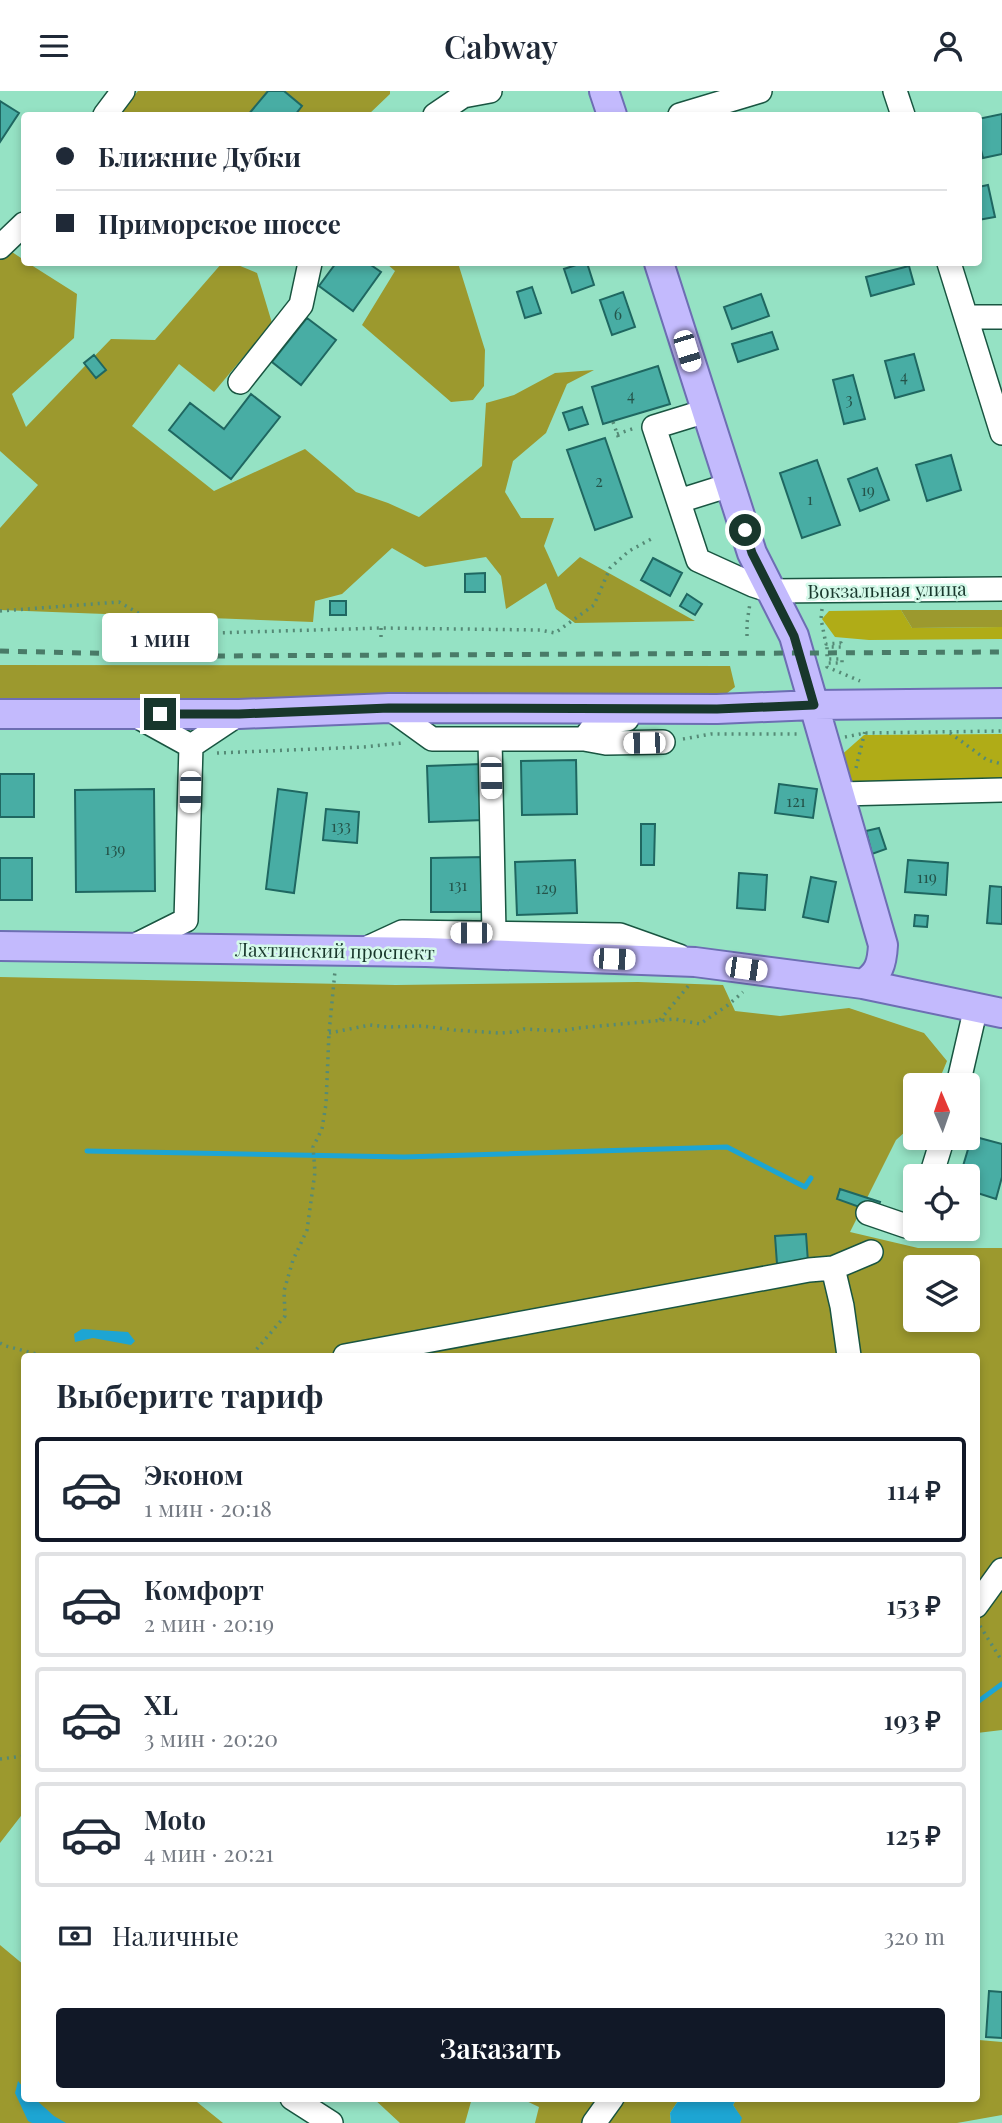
<!DOCTYPE html>
<html lang="ru">
<head>
<meta charset="utf-8">
<style>
	:root { --surface:#fff; --page:#f6f6f7; --text:#1f2937; --muted:#747a83; --line:#e0e1e3; --accent:#111827 }
	body { margin:0; font-family:"Playfair Display",serif; background:var(--page); color:var(--text); height:100vh; display:flex; flex-direction:column; font-size:26px; white-space:nowrap }
	* { box-sizing:border-box; margin:0 }
	p { font-size:23px; color:var(--muted) }
	.icon { flex:none; width:38px; height:38px; fill:none; stroke:currentColor; stroke-width:2; stroke-linecap:round; stroke-linejoin:round }
	.map { position:relative; flex:1; overflow:hidden }
	.details { position:absolute; left:21px; top:1262px; width:959px; height:749px; display:flex; flex-direction:column; background:var(--surface); border-radius:7px; box-shadow:0 4px 10px #0003 }
	.details>* { flex:none }
	.banner { position:absolute; left:21px; top:21px; width:961px; height:154px; border-radius:7px; box-shadow:0 4px 10px #0003; display:grid; align-content:center; height:154px; padding:0 35px; background:var(--surface) }
	.needle { width:46px; rotate:358deg }
	.tools { position:absolute; left:903px; top:982px; display:grid; gap:14px }
	.tools a { display:grid; place-items:center; width:77px; height:77px; border-radius:7px; background:var(--surface); box-shadow:0 4px 10px #0003; font-size:35px }
	.end { position:absolute; width:32px; height:32px; margin:-16px; border:9px solid #18372c; background:#fff; box-shadow:0 0 0 4px #fff }
	.from { border-radius:50% }
	.bubble { position:absolute; height:49px; border-radius:7px; background:var(--surface); box-shadow:0 4px 10px #0003; font-size:23px; font-weight:600; line-height:49px; text-align:center }
	.car { position:absolute; width:21px; height:42px; margin:-21px -10px; border-radius:9px; box-shadow:0 0 5px 2px #0007; background:linear-gradient(#fff 24%,#345 0 40%,#fff 0 76%,#345 0 86%,#fff 0) }
	.banner b { display:flex; align-items:center; gap:24px; height:66px; font-size:26px }
	.banner b+b { border-top:2px solid var(--line) }
	.banner i { width:18px; height:18px; background:var(--text) }
	ul { padding:0; list-style:none }
	li { display:flex; align-items:center; gap:21px; height:105px; margin:0 14px 10px; padding:0 21px; border:4px solid var(--line); border-radius:7px }
	li div { flex:1 }
	li b { display:block; font-size:26px }
	li em { font-style:normal; font-weight:600 }
	li.current { border-color:var(--accent) }
	li>.icon { width:63px; height:63px; stroke-width:1.5 }
	h2 { padding:0 35px; font-size:32px; line-height:84px }
	.pay { display:flex; align-items:center; gap:18px; height:77px; padding:0 35px; font-size:26px }
	.pay p { margin-inline-start:auto }
	.action { display:flex; gap:14px; margin-top:auto; padding:14px 35px }
	.action a { flex:1; height:80px; border-radius:7px; background:var(--accent); color:#fff; font-size:28px; font-weight:600; line-height:80px; text-align:center }
	header { display:flex; justify-content:space-between; align-items:center; height:91px; padding:0 35px; background:var(--surface); font-size:32px; font-weight:600 }
	.map>svg:first-child { display:block }
	.green { fill:#b0ac17 }
	.forest { fill:#9c992e; fill-rule:evenodd }
	.water { fill:#1da5d3 }
	.lines { fill:none; stroke-linecap:round; stroke-linejoin:round }
	.stream { stroke:#1da5d3; stroke-width:5 }
	.building { fill:#48ada4; stroke:#1f6761; stroke-width:2 }
	.minor-casing { stroke:#195541; stroke-width:26 }
	.major-casing { stroke:#6d6eb3; stroke-width:32 }
	.path { stroke:#558a76; stroke-width:3.5; stroke-dasharray:2 5; stroke-linecap:butt }
	.minor { stroke:#fff; stroke-width:23 }
	.major { stroke:#c3bafd; stroke-width:28 }
	.rail { stroke:#497b68; stroke-width:5; stroke-dasharray:9 9; stroke-linecap:butt }
	.route { stroke:#18372c; stroke-width:9 }
	.labels { text-anchor:middle; stroke-width:5; stroke-linejoin:round; paint-order:stroke }
	.number-label { font-size:16px; fill:#24544a }
	.street-label { font-size:19px; fill:#18372c; stroke:#d5faea }
</style>
</head>
<body>
<header><svg class="icon" aria-label="menu" viewBox="0 0 24 24"><path d="M4 6h16M4 12h16M4 18h16"/></svg>Cabway<svg class="icon" aria-label="person" viewBox="0 0 24 24"><circle cx="12" cy="8" r="4"/><path d="M4 21q1-7 8-7t8 7"/></svg></header>
<div class="map">
<svg width="1002" height="2032" viewBox="0 0 1002 2032">
	<rect width="100%" height="100%" fill="#95e2c4"/>
	<path class="green" d="M901 519 912 537 1002 536V548L869 549 835 546 822 528 829 520Z
		M1002 643V688L851 694 838 667 864 644Z"/>
	<path class="forest" d="M138 0H390V3L368 24H118Z
		M0 153 24 169V172H28L77 203 74 247 12 303 26 336 111 248 155 249 222 172H233L257 182 272 232 214 301 179 273 132 335 214 400 305 358 356 401 388 412 419 426 482 375 486 312 514 304 555 282 594 279 567 293 546 342 513 370 505 401 521 427H554L544 455 558 486 580 466 695 530 575 532 556 518 546 492 506 518 501 485 486 466 425 476 392 457 342 503 315 510 313 531 0 519V437L38 394 0 360Z
		M386 172H458L485 259 484 295 473 309 451 311 362 234 395 180Z
		M901 519H1002V536L912 537Z
		M0 574 730 575 735 596 722 606 461 611 0 608Z
		M0 886 396 894 638 891 723 894 735 920 780 925 849 917 924 942 947 970 937 994H915V1032L896 1049 850 1141 918 1157H1002V1639L977 1642 976 1265H24V1721L0 1752ZM915 1176H968V1228H915Z
		M0 1854 24 1874V2007H192L223 2032H0Z
		M977 1914 980 1915 979 1949 1002 1951V2024L957 2032H740L741 2027 733 2014 737 2007H976Z
		M373 2007H472L465 2032H400Z
		M520 2007H680L670 2022 671 2032H535L539 2016Z"/>
	<path class="water" d="M82 1238 128 1241 135 1250 131 1254 93 1247 75 1251 74 1243Z
		M18 1990 24 1997V2007H34L54 2025 66 2032H32L28 2030 15 2002Z
		M680 2007H737L733 2014 742 2027 740 2032H671L670 2022Z"/>
	<g class="lines">
		<path class="stream" d="M87 1060 404 1066 727 1056 805 1096 811 1087
			M976 1612 1002 1593"/>
	</g>
	<path class="building" d="M268 0H284L302 15 295 24H248Z
		M0 10 19 22 0 51Z
		M1002 23V63L983 67 978 47V28Z
		M988 94 995 126 978 129V96Z
		M336 172H368L381 181 353 220 319 195Z
		M582 172H587L594 194 572 202 564 178Z
		M909 175 914 193 871 205 866 186Z
		M532 196 541 222 525 227 517 201Z
		M623 201 635 236 612 244 600 209Z
		M761 203 769 225 732 238 724 216Z
		M307 227 336 249 301 294 272 271Z
		M772 241 778 258 738 271 732 253Z
		M914 263 924 299 895 307 885 270Z
		M94 264 106 279 96 287 84 272Z
		M658 275 670 313 603 333 592 296Z
		M853 284 865 328 844 333 833 289Z
		M251 303 280 326 231 388 169 339 190 312 224 338Z
		M582 316 588 333 569 339 563 322Z
		M605 347 632 426 595 439 567 359Z
		M951 364 961 399 927 410 916 374Z
		M817 369 840 434 802 447 780 382Z
		M877 377 889 409 860 420 848 388Z
		M653 467 682 482 670 505 641 489Z
		M485 482V501H465V483Z
		M687 503 702 513 695 524 680 515Z
		M330 510H346V524H330Z
		M576 669 577 723 522 724 521 670Z
		M482 673 484 729 429 731 427 675Z
		M0 683H34V726H0Z
		M779 693 817 698 813 727 775 722Z
		M154 698 155 800 76 801 75 699Z
		M278 698 307 702 294 802 266 798Z
		M326 718 359 721 357 752 323 749Z
		M641 733H655L654 774H641Z
		M879 737 886 758 872 763 866 740Z
		M485 766 486 821H431V767Z
		M0 767H32V809H0Z
		M575 769 577 822 517 824 515 771Z
		M908 769 948 772 946 804 905 801Z
		M739 782 767 784 765 819 737 817Z
		M811 786 836 791 828 831 803 826Z
		M990 795 1002 796V833L987 832Z
		M915 824 928 825 927 836 914 835Z
		M972 1045 1002 1053V1086L996 1108 968 1099V1085H960Z
		M840 1098 880 1111 876 1122 837 1108Z
		M806 1143 808 1171 777 1173 775 1145Z
		M989 1900 1002 1901V1947L986 1946Z"/>
	<g class="lines">
		<g class="minor-casing">
			<path id="minor" d="M895 0 903 24
				M105 24 123 0
				M435 24 463 5 490 0
				M680 24 760 0
				M0 156 24 133
				M949 172 1002 342
				M966 226H1002
				M240 291 301 214 310 172
				M706 320 654 336 698 469 753 494 771 500 1002 498
				M679 410 730 394
				M389 617 432 648H584L597 631 627 628
				M133 623 191 655
				M490 648 494 842
				M584 648 606 652 663 651
				M191 655 239 623
				M840 703 1002 699
				M186 829 191 655
				M130 857 186 829
				M363 859 402 841 620 844 679 865
				M958 994 976 916
				M931 1085 943 1046
				M868 1122 906 1135
				M345 1265 809 1179 833 1177
				M849 1265 842 1215 833 1177 871 1161
				M976 1515 1002 1479
				M292 2007 331 2032
				M594 2032 612 2007"/>
		</g>
		<g class="major-casing">
			<path id="major" d="M604 0 612 24
				M659 172 752 462 794 545 883 854C882 873 879 883 863 893
				M0 623H239L389 617 717 618 814 614 1002 612
				M0 855 426 861 695 871 863 893 1002 922"/>
		</g>
		<path class="path" d="M613 331 619 348
			M617 343 635 337
			M822 518 821 528 826 553 841 552 842 556H827V568H842V572H827V576L860 590
			M0 520 119 511 156 532 187 531 213 542 381 537 540 539 555 542 594 514 610 477 629 460 655 446
			M381 537V547
			M747 545V532L750 512
			M950 642 987 669 1002 673
			M845 646 865 642 1002 640
			M683 648 711 643H800
			M217 662 364 656 402 652
			M856 677 865 640
			M660 929 690 893
			M329 942 370 934 387 936 422 935 454 939 499 942 516 941 524 938 561 940 578 937 675 928 700 933 728 914 743 901
			M0 1252 6 1255 44 1265
			M256 1265V1259L285 1225 284 1200 293 1169 307 1139 315 1081 313 1056 322 1038 326 1013 329 942 335 880
			M980 1535 1002 1570
			M0 1668 24 1665"/>
		<use href="#minor" class="minor"/>
		<use href="#major" class="major"/>
		<path class="rail" d="M0 560 213 565 1002 561"/>
	</g>
	<g class="lines">
		<path class="route" d="M160 623H239L389 617 717 618 814 614 794 545 752 462 745 439"/>
	</g>
	<g class="labels">
		<g class="number-label">
			<text x="618" y="229">6</text>
			<text x="904" y="291">4</text>
			<text x="631" y="310">4</text>
			<text x="849" y="314">3</text>
			<text x="599" y="396">2</text>
			<text x="868" y="405">19</text>
			<text x="810" y="414">1</text>
			<text x="796" y="716">121</text>
			<text x="341" y="741">133</text>
			<text x="115" y="764">139</text>
			<text x="927" y="792">119</text>
			<text x="458" y="800">131</text>
			<text x="546" y="803">129</text>
		</g>
		<g class="street-label">
			<text transform="translate(887 499) rotate(-1)" y="7">Вокзальная улица</text>
			<text transform="translate(335 860) rotate(1)" y="7">Лахтинский проспект</text>
		</g>
	</g>
</svg>
<div class="tools">
<a><svg class="needle" viewBox="-14 -14 28 28"><path d="M0-13l5 13h-10z" fill="#e53935"/><path d="M0 13l5-13h-10z" fill="#747a83"/></svg></a>
<a><svg class="icon" aria-label="locate" viewBox="0 0 24 24"><circle cx="12" cy="12" r="6"/><path d="M12 2v4M12 18v4M2 12h4M18 12h4"/></svg></a>
<a><svg class="icon" aria-label="layers" viewBox="0 0 24 24"><path d="M12 4l9 5-9 5-9-5zM3 14l9 5 9-5"/></svg></a>
</div>
<i class="end from" style="left:745px;top:439px"></i>
<i class="end" style="left:160px;top:623px"></i>
<div class="bubble" style="left:102px;top:522px;width:116px">1 мин</div>
<i class="car" style="left:687px;top:260px;rotate:163deg"></i>
<i class="car" style="left:644px;top:652px;rotate:269deg"></i>
<i class="car" style="left:491px;top:687px;rotate:179deg"></i>
<i class="car" style="left:190px;top:701px;rotate:181deg"></i>
<i class="car" style="left:471px;top:842px;rotate:270deg"></i>
<i class="car" style="left:614px;top:868px;rotate:92deg"></i>
<i class="car" style="left:746px;top:878px;rotate:98deg"></i>
<div class="banner">
<b><i class="from"></i>Ближние Дубки</b>
<b><i></i>Приморское шоссе</b>
</div>
<section class="details">
<h2>Выберите тариф</h2>
<ul>
<li class="current"><svg class="icon" aria-label="car" viewBox="0 0 24 24"><path d="M5 17H2v-5l4-1 3-4h7l3 4 3 1v5h-3M9 17h6M6 11h13"/><circle cx="7" cy="17" r="2"/><circle cx="17" cy="17" r="2"/></svg><div><b>Эконом</b><p>1 мин · 20:18</p></div><em>114 ₽</em></li>
<li><svg class="icon" aria-label="car" viewBox="0 0 24 24"><path d="M5 17H2v-5l4-1 3-4h7l3 4 3 1v5h-3M9 17h6M6 11h13"/><circle cx="7" cy="17" r="2"/><circle cx="17" cy="17" r="2"/></svg><div><b>Комфорт</b><p>2 мин · 20:19</p></div><em>153 ₽</em></li>
<li><svg class="icon" aria-label="car" viewBox="0 0 24 24"><path d="M5 17H2v-5l4-1 3-4h7l3 4 3 1v5h-3M9 17h6M6 11h13"/><circle cx="7" cy="17" r="2"/><circle cx="17" cy="17" r="2"/></svg><div><b>XL</b><p>3 мин · 20:20</p></div><em>193 ₽</em></li>
<li><svg class="icon" aria-label="car" viewBox="0 0 24 24"><path d="M5 17H2v-5l4-1 3-4h7l3 4 3 1v5h-3M9 17h6M6 11h13"/><circle cx="7" cy="17" r="2"/><circle cx="17" cy="17" r="2"/></svg><div><b>Moto</b><p>4 мин · 20:21</p></div><em>125 ₽</em></li>
</ul>
<div class="pay"><svg class="icon" aria-label="cash" viewBox="0 0 24 24"><path d="M3 7h18v10H3z"/><circle cx="12" cy="12" r="2"/></svg>Наличные<p>320 m</p></div>
<div class="action"><a>Заказать</a></div>
</section>
</div>
</body>
</html>
